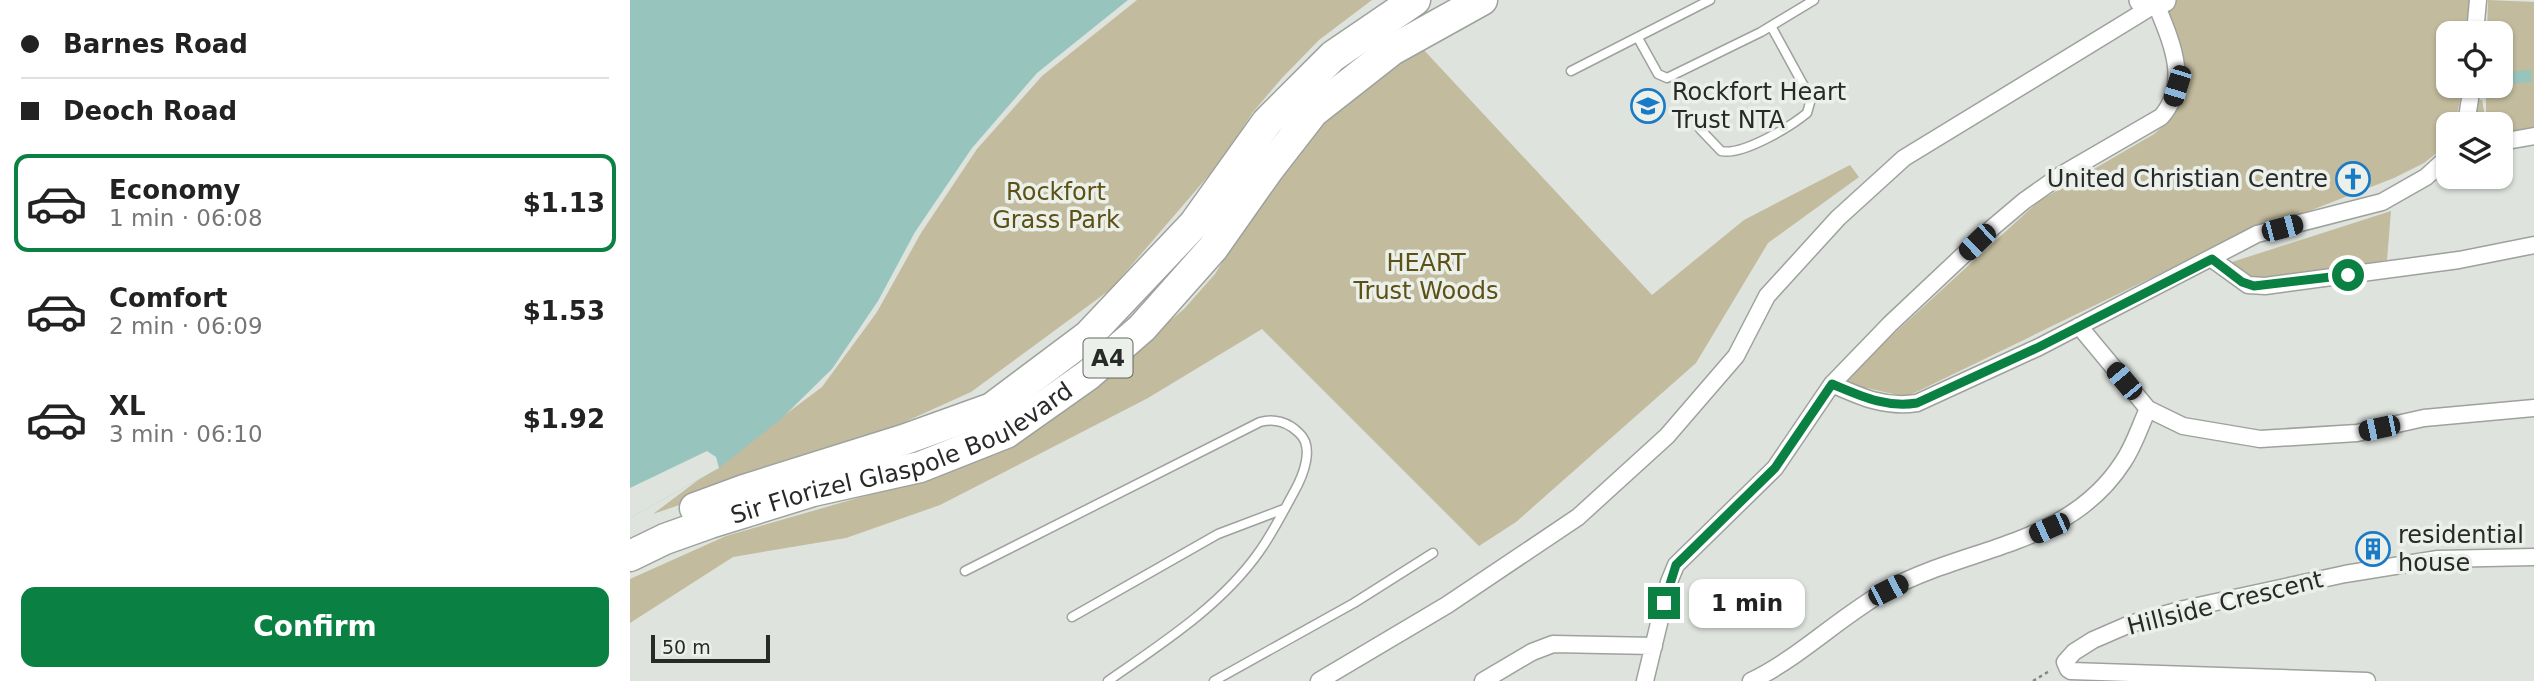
<!DOCTYPE html>
<html lang="en">
<head>
<meta charset="utf-8">
<style>
	:root { --surface:#fff; --page:#f6f6f6; --text:#222; --muted:#767676; --line:#e0e0e0; --accent:#0b8043 }
	body { margin:0; font-family:"DejaVu Sans",sans-serif; background:var(--page); color:var(--text); height:100vh; display:flex; flex-direction:column; font-size:26px; white-space:nowrap }
	* { box-sizing:border-box; margin:0 }
	p { font-size:23px; color:var(--muted) }
	.icon { flex:none; width:38px; height:38px; fill:none; stroke:currentColor; stroke-width:2; stroke-linecap:round; stroke-linejoin:round }
	.map { position:relative; flex:1; overflow:hidden }
	.side { display:flex; flex-direction:column; background:var(--surface); width:630px }
	.side>* { flex:none }
	.hud { display:grid; align-content:center; height:154px; padding:0 21px; background:var(--surface) }
	.tools { position:absolute; left:1806px; top:21px; display:grid; gap:14px }
	.tools a { display:grid; place-items:center; width:77px; height:77px; border-radius:14px; background:var(--surface); box-shadow:0 2px 5px #0004; font-size:35px }
	.scale { position:absolute; left:21px; bottom:18px; width:119px; box-sizing:border-box; padding-left:7px; border:4px solid #282a28; border-top:0; font-size:19px; line-height:24px; white-space:nowrap; color:#282a28; -webkit-text-stroke:5px #ecf0eb; paint-order:stroke }
	.end { position:absolute; width:32px; height:32px; margin:-16px; border:9px solid #0b8043; background:#fff; box-shadow:0 0 0 4px #fff }
	.from { border-radius:50% }
	.bubble { position:absolute; height:49px; border-radius:14px; background:var(--surface); box-shadow:0 2px 5px #0004; font-size:23px; font-weight:800; line-height:49px; text-align:center }
	.car { position:absolute; width:21px; height:42px; margin:-21px -10px; border-radius:9px; box-shadow:0 0 5px 2px #0007; background:linear-gradient(#222 24%,#8ab4d8 0 40%,#222 0 76%,#8ab4d8 0 86%,#222 0) }
	.hud b { display:flex; align-items:center; gap:24px; height:66px; font-size:26px }
	.hud b+b { border-top:2px solid var(--line) }
	.hud i { width:18px; height:18px; background:var(--text) }
	ul { padding:0; list-style:none }
	li { display:flex; align-items:center; gap:21px; height:98px; margin:0 14px 10px; padding:0 7px; border:4px solid transparent; border-radius:14px }
	li div { flex:1 }
	li b { display:block; font-size:26px }
	li em { font-style:normal; font-weight:800 }
	li.on { border-color:var(--accent) }
	li>.icon { width:63px; height:63px; stroke-width:1.5 }
	.action { display:flex; gap:14px; margin-top:auto; padding:14px 21px }
	.action a { flex:1; height:80px; border-radius:14px; background:var(--accent); color:#fff; font-size:28px; font-weight:800; line-height:80px; text-align:center }
	main { display:flex; flex:1; min-height:0 }
	.map>svg:first-child { display:block }
	.green { fill:#c2bb9d }
	.water { fill:#97c5bd }
	.pier { fill:#dee3de }
	.lines { fill:none; stroke-linecap:round; stroke-linejoin:round }
	.lane-casing { stroke:#9ea29d; stroke-width:11 }
	.street-casing { stroke:#9ea29d; stroke-width:19 }
	.secondary-casing { stroke:#9ea29d; stroke-width:26 }
	.highway-casing { stroke:#9ea29d; stroke-width:33 }
	.path { stroke:#848784; stroke-width:2.5; stroke-dasharray:3.5 3.5; stroke-linecap:butt }
	.lane { stroke:#fff; stroke-width:8 }
	.street { stroke:#fff; stroke-width:16 }
	.secondary { stroke:#fff; stroke-width:23 }
	.highway { stroke:#fff; stroke-width:30 }
	.route { stroke:#0b8043; stroke-width:9 }
	.labels { text-anchor:middle; stroke-width:7; stroke-linejoin:round; paint-order:stroke }
	.shield { fill:#ecf0eb; stroke:#636562; stroke-width:2 }
	.shield-label { font-size:23px; font-weight:bold; fill:#282a28 }
	.poi-label { font-size:24px; fill:#282a28; stroke:#ecf0eb; text-anchor:start }
	.park-label { font-size:24px; fill:#5d5115; stroke:#ecf0eb }
	.street-label { font-size:24px; fill:#282a28; stroke:#ecf0eb }
</style>
</head>
<body>
<main>
<section class="side">
<div class="hud">
<b><i class="from"></i>Barnes Road</b>
<b><i></i>Deoch Road</b>
</div>
<ul>
<li class="on"><svg class="icon" aria-label="car" viewBox="0 0 24 24"><path d="M5 17H2v-5l4-1 3-4h7l3 4 3 1v5h-3M9 17h6M6 11h13"/><circle cx="7" cy="17" r="2"/><circle cx="17" cy="17" r="2"/></svg><div><b>Economy</b><p>1 min · 06:08</p></div><em>$1.13</em></li>
<li><svg class="icon" aria-label="car" viewBox="0 0 24 24"><path d="M5 17H2v-5l4-1 3-4h7l3 4 3 1v5h-3M9 17h6M6 11h13"/><circle cx="7" cy="17" r="2"/><circle cx="17" cy="17" r="2"/></svg><div><b>Comfort</b><p>2 min · 06:09</p></div><em>$1.53</em></li>
<li><svg class="icon" aria-label="car" viewBox="0 0 24 24"><path d="M5 17H2v-5l4-1 3-4h7l3 4 3 1v5h-3M9 17h6M6 11h13"/><circle cx="7" cy="17" r="2"/><circle cx="17" cy="17" r="2"/></svg><div><b>XL</b><p>3 min · 06:10</p></div><em>$1.92</em></li>
</ul>
<div class="action"><a>Confirm</a></div>
</section>
<div class="map">
<svg width="1904" height="681" viewBox="0 0 1904 681">
	<rect width="100%" height="100%" fill="#dee3de"/>
	<path class="green" d="M507 0H742L689 40 652 78 623 112 592 160 481 289 341 392 217 448 23 514 192 387 247 312 291 233 347 149 412 76Z
		M1535 0H1840V33H1818V86H1833L1825 124H1818V141L1813 148 1794 163 1764 178 1581 249 1276 397 1211 382 1409 201 1524 134 1533 126 1545 108Z
		M1858 0 1904 2V132L1871 139V124H1835L1842 101 1852 100 1856 121V86H1871V33H1857Z
		M792 48 1022 295 1114 220 1220 165 1229 177 1138 243 1066 363 886 522 849 546 632 329 518 398 310 505 216 538 103 557 0 623V579L96 536 328 469 375 442 499 355 554 309 585 274 642 181 702 107Z
		M1761 211 1757 260 1623 283 1602 262Z"/>
	<path class="water" d="M0 0H498L407 73 342 148 285 232 248 301 202 369 150 420 89 468 0 518Z
		M1901 70 1902 82 1876 84V72Z"/>
	<path class="pier" d="M77 451 86 457 89 468 0 518V488Z"/>
	<g class="lines">
		<g class="lane-casing">
			<path id="lane" d="M1008 38 1028 74 1037 78 1131 32 1184 0
				M941 71 1080 0
				M1070 129 1091 151C1112 156 1160 127 1177 113L1181 99 1141 26
				M335 571 630 422C644 418 658 422 669 433 685 447 673 476 664 492 653 512 642 534 629 552 591 606 531 644 478 681
				M442 617 588 534 654 509
				M584 681 724 603 803 553"/>
		</g>
		<g class="street-casing">
			<path id="street" d="M1845 33 1848 0
				M1836 124 1842 86
				M1871 142 1904 136
				M1582 259 1618 285 1635 286 1829 260 1904 245
				M1449 326 1518 409 1553 426 1630 439 1727 433 1794 418 1904 408
				M1202 384C1231 397 1255 408 1287 403L1409 347 1627 234 1752 202 1796 177 1818 157
				M689 681 817 605 948 517 1037 436 1106 356 1137 296 1208 218 1274 158 1526 4C1541 41 1561 83 1531 117L1431 175 1394 201 1362 228 1260 324 1202 384 1145 468 1046 565 1039 582 1015 681
				M853 681 902 652 923 644 1024 646
				M1121 681C1171 657 1210 616 1259 589 1339 546 1439 546 1493 462 1504 446 1510 426 1518 409
				M1737 681 1441 671 1438 669 1435 662 1444 652 1463 640 1500 624 1554 609 1715 574 1808 559 1904 557"/>
		</g>
		<g class="secondary-casing">
			<path id="secondary" d="M1511 0 1526 4 1534 0"/>
		</g>
		<g class="highway-casing">
			<g id="highway">
				<path d="M65 508 114 490 273 440 362 408 458 336 564 224 637 122 703 56 785 0"/>
				<path id="s1" d="M0 556 35 539 80 523 183 491 290 467 376 433 458 375 512 328 583 248 638 170 683 112 762 50 852 0"/>
			</g>
		</g>
		<path class="path" d="M1403 681 1421 670"/>
		<use href="#lane" class="lane"/>
		<use href="#street" class="street"/>
		<use href="#secondary" class="secondary"/>
		<use href="#highway" class="highway"/>
	</g>
	<g class="lines">
		<path class="route" d="M1034 603 1046 565 1145 468 1202 384C1231 396 1255 408 1287 403L1409 347 1582 259 1612 282 1624 286 1718 275"/>
	</g>
	<defs>
		<g id="school-ring" transform="scale(1.75)"><circle r="9.5" fill="#ecf0eb" stroke="#197ac6" stroke-width="1.5"/><path d="M0-5L7-2L0 1L-7-2ZM-4 1L0 2.5L4 1V4Q0 6-4 4Z" fill="#197ac6"/></g>
		<g id="church-ring" transform="scale(1.75)"><circle r="9.5" fill="#ecf0eb" stroke="#197ac6" stroke-width="1.5"/><path d="M-1.2-6h2.4v3.5h3.3v2.4h-3.3V6h-2.4V-.1h-3.3v-2.4h3.3Z" fill="#197ac6"/></g>
		<g id="building-ring" transform="scale(1.75)"><circle r="9.5" fill="#ecf0eb" stroke="#197ac6" stroke-width="1.5"/><path d="M-4-6H4V6H1V3H-1V6H-4ZM-2.5-4.3h1.7v1.8h-1.7ZM.8-4.3h1.7v1.8H.8ZM-2.5-1h1.7V.8h-1.7ZM.8-1h1.7V.8H.8Z" fill="#197ac6"/></g>
	</defs>
	<g fill-rule="evenodd">
		<use href="#school-ring" x="1018" y="106"/>
		<use href="#church-ring" x="1723" y="179"/>
		<use href="#building-ring" x="1743" y="549"/>
	</g>
	<g class="labels">
		<rect class="shield" x="453.5" y="338.5" width="49" height="39" rx="5"/>
		<g class="shield-label">
			<text x="478" y="366">A4</text>
		</g>
		<g class="poi-label">
			<text x="1042" y="100">Rockfort Heart<tspan x="1042" dy="28">Trust NTA</tspan></text>
			<text x="1698" y="187" text-anchor="end">United Christian Centre</text>
			<text x="1768" y="543">residential<tspan x="1768" dy="28">house</tspan></text>
		</g>
		<g class="park-label">
			<text x="426" y="200">Rockfort<tspan x="426" dy="28">Grass Park</tspan></text>
			<text x="796" y="271">HEART<tspan x="796" dy="28">Trust Woods</tspan></text>
		</g>
		<g class="street-label">
			<text dy="8" stroke="none"><textPath href="#s1" startOffset="292">Sir Florizel Glaspole Boulevard</textPath></text>
			<text transform="translate(1595 603) rotate(-14)" y="8">Hillside Crescent</text>
		</g>
	</g>
</svg>
<div class="tools">
<a><svg class="icon" aria-label="locate" viewBox="0 0 24 24"><circle cx="12" cy="12" r="6"/><path d="M12 2v4M12 18v4M2 12h4M18 12h4"/></svg></a>
<a><svg class="icon" aria-label="layers" viewBox="0 0 24 24"><path d="M12 4l9 5-9 5-9-5zM3 14l9 5 9-5"/></svg></a>
</div>
<div class="scale">50 m</div>
<i class="end from" style="left:1718px;top:275px"></i>
<i class="end" style="left:1034px;top:603px"></i>
<div class="bubble" style="left:1059px;top:579px;width:116px">1 min</div>
<i class="car" style="left:1547px;top:86px;rotate:197deg"></i>
<i class="car" style="left:1652px;top:228px;rotate:75deg"></i>
<i class="car" style="left:1347px;top:242px;rotate:226deg"></i>
<i class="car" style="left:1494px;top:381px;rotate:320deg"></i>
<i class="car" style="left:1749px;top:428px;rotate:258deg"></i>
<i class="car" style="left:1419px;top:528px;rotate:246deg"></i>
<i class="car" style="left:1258px;top:590px;rotate:63deg"></i>
</div>
</main>
</body>
</html>
